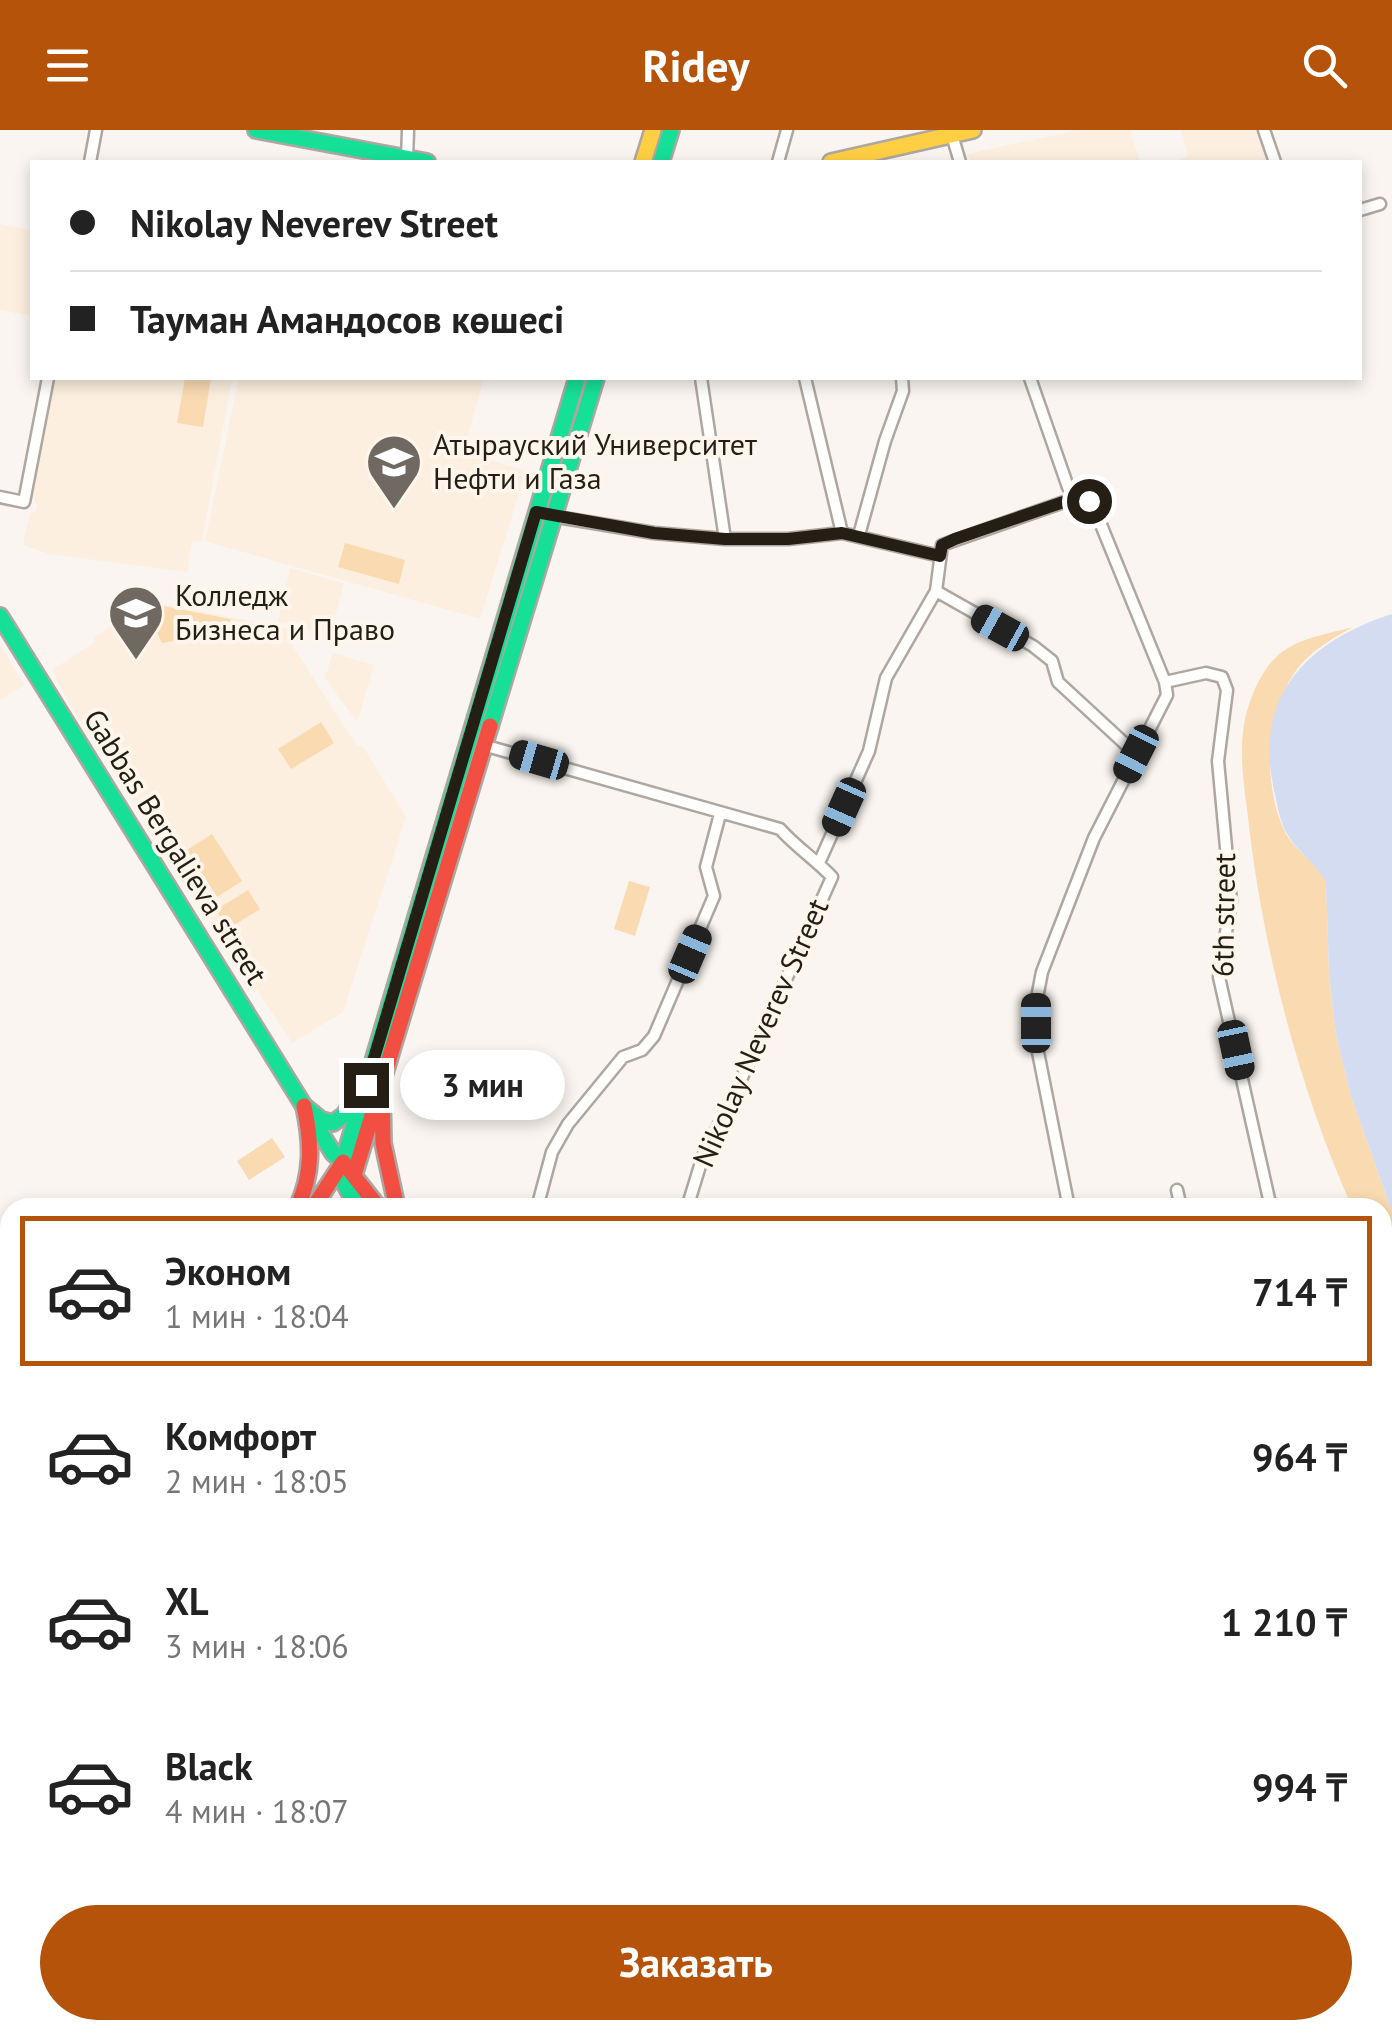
<!DOCTYPE html>
<html lang="ru">
<head>
<meta charset="utf-8">
<style>
	:root { --surface:#fff; --page:#f6f6f6; --text:#222; --muted:#767676; --line:#e0e0e0; --accent:#b45309 }
	body { margin:0; font-family:"PT Sans",sans-serif; background:var(--page); color:var(--text); height:100vh; display:flex; flex-direction:column; font-size:38px; white-space:nowrap }
	* { box-sizing:border-box; margin:0 }
	p { font-size:32px; color:var(--muted) }
	.icon { flex:none; width:55px; height:55px; fill:none; stroke:currentColor; stroke-width:2; stroke-linecap:round; stroke-linejoin:round }
	.map { position:relative; flex:1; overflow:hidden }
	.details { position:absolute; left:0px; top:1068px; width:1392px; height:842px; display:flex; flex-direction:column; background:var(--surface); border-radius:30px 30px 0 0; box-shadow:0 5px 15px #0003 }
	.details>* { flex:none }
	.top-card { position:absolute; left:30px; top:30px; width:1332px; height:220px; border-radius:0px; box-shadow:0 5px 15px #0003; display:grid; align-content:center; height:220px; padding:0 40px; background:var(--surface) }
	.end { position:absolute; width:45px; height:45px; margin:-22px; border:12px solid #251e15; background:#fff; box-shadow:0 0 0 5px #fff }
	.from { border-radius:50% }
	.bubble { position:absolute; height:70px; border-radius:35px; background:var(--surface); box-shadow:0 5px 15px #0003; font-size:32px; font-weight:700; line-height:70px; text-align:center }
	.car { position:absolute; width:30px; height:60px; margin:-30px -15px; border-radius:12px; box-shadow:0 0 8px 2px #0007; background:linear-gradient(#222 24%,#8ab4d8 0 40%,#222 0 76%,#8ab4d8 0 86%,#222 0) }
	.top-card b { display:flex; align-items:center; gap:35px; height:95px; font-size:38px }
	.top-card b+b { border-top:2px solid var(--line) }
	.top-card i { width:25px; height:25px; background:var(--text) }
	ul { padding:18px 0 0; list-style:none }
	li { display:flex; align-items:center; gap:30px; height:150px; margin:0 20px 15px; padding:0 20px; border:5px solid transparent; border-radius:0px }
	li div { flex:1 }
	li b { display:block; font-size:38px }
	li em { font-style:normal; font-weight:700 }
	li.selected { border-color:var(--accent) }
	li>.icon { width:90px; height:90px; stroke-width:1.5 }
	.primary-button { display:flex; gap:20px; margin-top:auto; padding:20px 40px }
	.primary-button a { flex:1; height:115px; border-radius:60px; background:var(--accent); color:#fff; font-size:40px; font-weight:700; line-height:115px; text-align:center }
	header { display:flex; justify-content:space-between; align-items:center; height:130px; padding:0 40px; background:var(--accent); color:#fff; font-size:45px; font-weight:700 }
	.map>svg:first-child { display:block }
	.built { fill:#fcefdf }
	.green { fill:#f9dab1 }
	.water { fill:#d4dcf2 }
	.lines { fill:none; stroke-linecap:round; stroke-linejoin:round }
	.street-casing { stroke:#aea7a1; stroke-width:15 }
	.fast-casing { stroke:#aea7a1; stroke-width:20 }
	.slow-casing { stroke:#aea7a1; stroke-width:20 }
	.jam-casing { stroke:#aea7a1; stroke-width:20 }
	.street { stroke:#fefefd; stroke-width:10 }
	.fast { stroke:#16e098; stroke-width:15 }
	.slow { stroke:#ffcf43; stroke-width:15 }
	.jam { stroke:#f24e42; stroke-width:15 }
	.rail { stroke:#c8c6c5; stroke-width:2.5; stroke-dasharray:5 10; stroke-linecap:butt }
	.route { stroke:#251e15; stroke-width:12 }
	.labels { text-anchor:middle; stroke-width:8; stroke-linejoin:round; paint-order:stroke }
	.poi-label { font-size:30px; fill:#251e15; stroke:#fef6ec; text-anchor:start }
	.street-label { font-size:30px; fill:#251e15; stroke:#fef6ec }
</style>
</head>
<body>
<header><svg class="icon" aria-label="menu" viewBox="0 0 24 24"><path d="M4 6h16M4 12h16M4 18h16"/></svg>Ridey<svg class="icon" aria-label="search" viewBox="0 0 24 24"><circle cx="10" cy="10" r="6"/><path d="M15 15l6 6"/></svg></header>
<div class="map">
<svg width="1392" height="1909" viewBox="0 0 1392 1909">
	<rect width="100%" height="100%" fill="#faf5f0"/>
	<path class="built" d="M1079 0H1130L1140 32H971L967 24Z
		M1181 0H1263L1274 32H1173L1188 26Z
		M0 94 32 100V186L0 180Z
		M53 248H232L202 411 192 412 187 442 49 424 23 415 30 383 36 381 37 374 32 367Z
		M239 248H484L463 322 526 341 480 489 205 411Z
		M290 438 344 453 330 506 278 492Z
		M138 469 290 499 292 515 357 616 362 615 406 687 343 882 292 913 71 577 52 540 95 512 93 508 133 481Z
		M0 515 24 555 0 570Z
		M333 523 374 535 357 592 325 548Z
		M518 1900H781L787 1909H524Z"/>
	<path class="green" d="M185 248H211L203 297 177 293Z
		M345 413 405 430 399 454 338 437Z
		M163 476 230 489 233 497 183 514 181 510 162 513 150 488Z
		M1353 497C1335 507 1316 518 1302 533 1265 576 1261 654 1286 704 1296 722 1316 732 1326 751L1329 844 1336 905 1351 966 1392 1082V1162L1383 1144 1382 1078 1352 1077C1299 959 1262 815 1248 687 1244 656 1239 626 1244 595 1247 576 1255 555 1266 539 1286 509 1320 506 1353 497Z
		M321 592 334 613 291 639 278 619Z
		M212 704 242 751 217 767 187 720Z
		M629 751 650 757 635 806 614 799Z
		M248 760 260 779 228 799 216 780Z
		M272 1008 285 1027 249 1050 237 1031Z"/>
	<path class="water" d="M1392 484V1082L1351 966 1336 905 1329 844 1326 752C1316 733 1297 722 1287 704 1280 692 1277 674 1274 660 1253 565 1308 511 1392 484Z"/>
	<g class="lines">
		<g class="street-casing">
			<path id="street" d="M1264 0 1275 32
				M952 5 960 32
				M407 29 408 0
				M90 32 96 0
				M778 32 787 0
				M1360 80 1380 74
				M701 248 725 409
				M805 248 842 403
				M1030 248 1068 357 1093 375 1165 552 1167 565 1094 708 1042 842 1037 868V917L1069 1078
				M0 367 24 372 48 248
				M551 386 654 403 725 409H788L842 403 940 426
				M859 405 885 311 903 261 902 248
				M936 461 1033 516 1052 531 1058 552 1136 624
				M1165 552 1206 543 1222 547 1227 560 1218 631 1231 771 1219 847 1271 1078
				M483 615 780 699C796 717 815 729 832 747L735 963 703 1026 687 1078
				M819 733 869 621 886 548 936 461 942 415 1081 366
				M1177 1060 1181 1078
				M537 1078 552 1022 568 994 623 927 642 920 654 906 714 766 706 737 720 684
				M1382 1215 1392 1229
				M1388 1362 1383 1351 1392 1340
				M1382 1473 1392 1487
				M1382 1719 1392 1729
				M0 1778 10 1787
				M1382 1899 1392 1905
				M136 1900 146 1909
				M504 1900 510 1909
				M1012 1900 1017 1909
				M1130 1900 1133 1909
				M1264 1900 1270 1909
				M939 1909 965 1900"/>
		</g>
		<g class="fast-casing">
			<path id="fast" d="M256 0 427 32
				M661 32 671 0
				M0 486 333 1023 343 1032
				M490 596 596 248
				M304 976 321 990 333 993 344 985 356 967
				M343 1032 577 248
				M338 1042 358 1078
				M0 1297 10 1289
				M1204 1900 1210 1909"/>
		</g>
		<g class="slow-casing">
			<path id="slow" d="M643 32 653 0
				M831 32 973 0
				M1227 1900 1233 1909"/>
		</g>
		<g class="jam-casing">
			<path id="jam" d="M382 960 383 1013 397 1078
				M354 1045 490 596
				M297 1078C313 1044 312 1013 304 976
				M313 1078 343 1032 379 1078"/>
		</g>
		<use href="#street" class="street"/>
		<use href="#fast" class="fast"/>
		<use href="#slow" class="slow"/>
		<use href="#jam" class="jam"/>
		<path class="rail" d="M0 1314 10 1331
			M358 1900 363 1909"/>
	</g>
	<g class="lines">
		<path class="route" d="M366 955 536 382 654 403 725 409H788L842 403 940 426 942 415 955 409 1081 366 1089 371"/>
	</g>
	<defs>
		<g id="university-pin" transform="scale(2.875)"><path d="M0 17L-7.5 6A9.5 9.5 0 1 1 7.5 6Z" fill="#706962" stroke="#fef6ec"/><path d="M0-5L7-2L0 1L-7-2ZM-4 1L0 2.5L4 1V4Q0 6-4 4Z" fill="#fff"/></g>
	</defs>
	<g fill-rule="evenodd">
		<use href="#university-pin" x="394" y="332"/>
		<use href="#university-pin" x="136" y="483"/>
	</g>
	<g class="labels">
		<g class="poi-label">
			<text x="433" y="325">Атырауский Университет<tspan x="433" dy="34">Нефти и Газа</tspan></text>
			<text x="175" y="476">Колледж<tspan x="175" dy="34">Бизнеса и Право</tspan></text>
		</g>
		<g class="street-label">
			<text transform="translate(175 717) rotate(58)" y="10">Gabbas Bergalieva street</text>
			<text transform="translate(1224 785) rotate(-89)" y="10">6th street</text>
			<text transform="translate(761 903) rotate(-66)" y="10">Nikolay Neverev Street</text>
		</g>
	</g>
</svg>
<i class="end from" style="left:1089px;top:371px"></i>
<i class="end" style="left:366px;top:955px"></i>
<div class="bubble" style="left:400px;top:920px;width:165px">3 мин</div>
<i class="car" style="left:1000px;top:498px;rotate:299deg"></i>
<i class="car" style="left:1136px;top:624px;rotate:207deg"></i>
<i class="car" style="left:539px;top:630px;rotate:286deg"></i>
<i class="car" style="left:844px;top:677px;rotate:204deg"></i>
<i class="car" style="left:690px;top:824px;rotate:23deg"></i>
<i class="car" style="left:1036px;top:893px;rotate:0deg"></i>
<i class="car" style="left:1236px;top:920px;rotate:168deg"></i>
<div class="top-card">
<b><i class="from"></i>Nikolay Neverev Street</b>
<b><i></i>Тауман Амандосов көшесі</b>
</div>
<section class="details">
<ul>
<li class="selected"><svg class="icon" aria-label="car" viewBox="0 0 24 24"><path d="M5 17H2v-5l4-1 3-4h7l3 4 3 1v5h-3M9 17h6M6 11h13"/><circle cx="7" cy="17" r="2"/><circle cx="17" cy="17" r="2"/></svg><div><b>Эконом</b><p>1 мин · 18:04</p></div><em>714 ₸</em></li>
<li><svg class="icon" aria-label="car" viewBox="0 0 24 24"><path d="M5 17H2v-5l4-1 3-4h7l3 4 3 1v5h-3M9 17h6M6 11h13"/><circle cx="7" cy="17" r="2"/><circle cx="17" cy="17" r="2"/></svg><div><b>Комфорт</b><p>2 мин · 18:05</p></div><em>964 ₸</em></li>
<li><svg class="icon" aria-label="car" viewBox="0 0 24 24"><path d="M5 17H2v-5l4-1 3-4h7l3 4 3 1v5h-3M9 17h6M6 11h13"/><circle cx="7" cy="17" r="2"/><circle cx="17" cy="17" r="2"/></svg><div><b>XL</b><p>3 мин · 18:06</p></div><em>1 210 ₸</em></li>
<li><svg class="icon" aria-label="car" viewBox="0 0 24 24"><path d="M5 17H2v-5l4-1 3-4h7l3 4 3 1v5h-3M9 17h6M6 11h13"/><circle cx="7" cy="17" r="2"/><circle cx="17" cy="17" r="2"/></svg><div><b>Black</b><p>4 мин · 18:07</p></div><em>994 ₸</em></li>
</ul>
<div class="primary-button"><a>Заказать</a></div>
</section>
</div>
</body>
</html>
